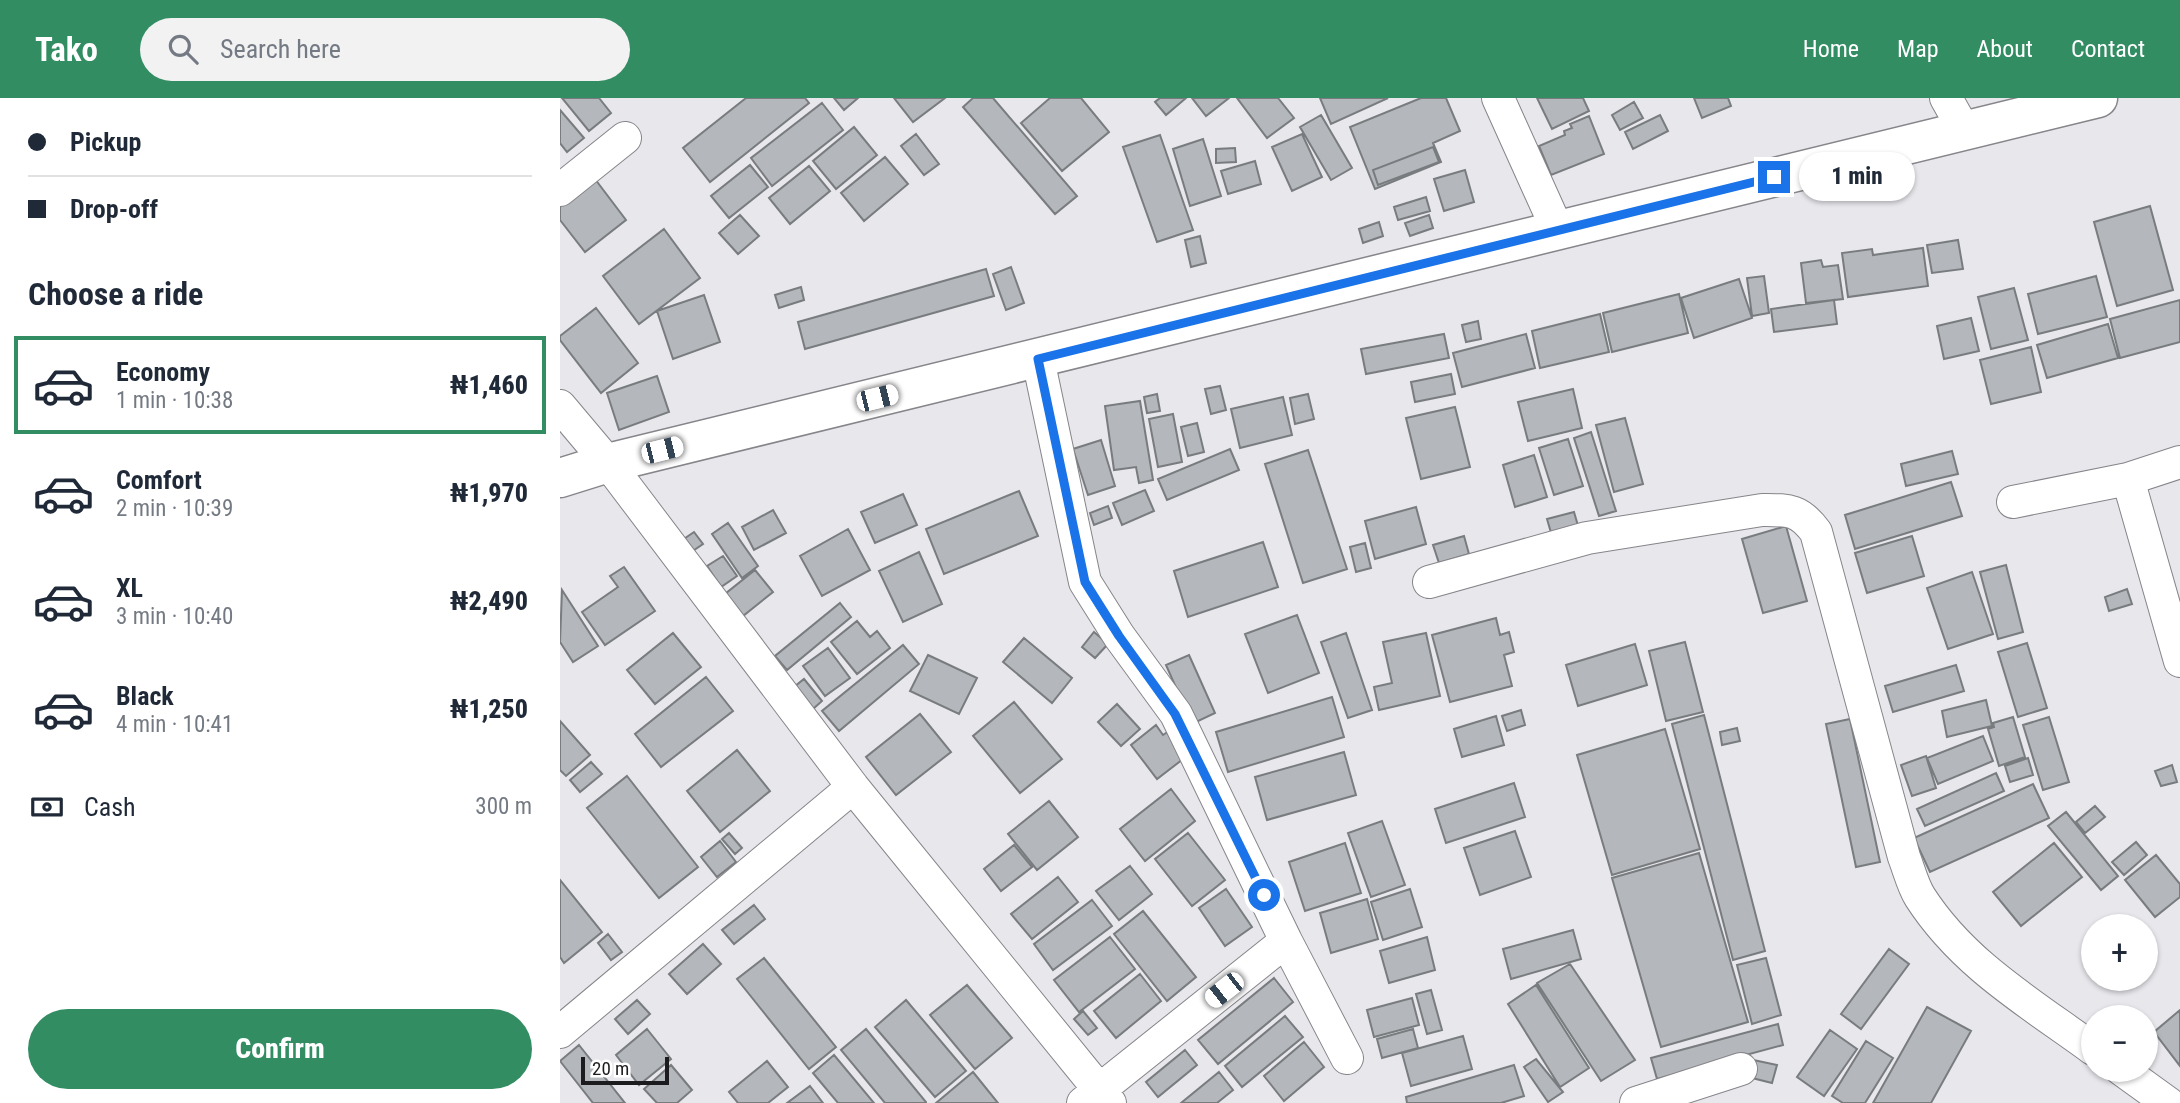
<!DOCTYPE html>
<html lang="en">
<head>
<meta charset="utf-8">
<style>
	:root { --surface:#fff; --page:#f2f2f3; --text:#1f2937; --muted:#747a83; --line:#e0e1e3; --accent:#328d63 }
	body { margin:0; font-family:"Roboto Condensed",sans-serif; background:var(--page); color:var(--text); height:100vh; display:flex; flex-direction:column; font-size:26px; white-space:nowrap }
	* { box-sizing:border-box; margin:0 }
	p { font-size:23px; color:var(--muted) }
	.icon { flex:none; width:38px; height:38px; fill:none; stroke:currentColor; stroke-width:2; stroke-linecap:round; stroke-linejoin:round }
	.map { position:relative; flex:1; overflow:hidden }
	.side { display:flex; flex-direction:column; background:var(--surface); width:560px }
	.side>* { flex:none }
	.banner { display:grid; align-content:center; height:154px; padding:0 28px; background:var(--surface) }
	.fabs { position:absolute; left:1521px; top:816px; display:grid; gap:14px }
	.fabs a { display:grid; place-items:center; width:77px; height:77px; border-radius:50%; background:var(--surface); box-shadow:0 2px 5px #0004; font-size:35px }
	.scale { position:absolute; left:21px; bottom:18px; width:88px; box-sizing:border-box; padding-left:7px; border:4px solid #1c1c1e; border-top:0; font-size:19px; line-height:24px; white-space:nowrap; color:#1c1c1e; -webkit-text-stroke:5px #fff; paint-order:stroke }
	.end { position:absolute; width:32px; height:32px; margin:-16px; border:9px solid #1a73e8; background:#fff; box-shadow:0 0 0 4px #fff }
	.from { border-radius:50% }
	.bubble { position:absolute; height:49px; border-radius:24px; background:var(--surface); box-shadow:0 2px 5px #0004; font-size:23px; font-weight:800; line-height:49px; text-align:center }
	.car { position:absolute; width:21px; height:42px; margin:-21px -10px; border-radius:9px; box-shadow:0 0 5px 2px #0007; background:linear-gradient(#fff 24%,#345 0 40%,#fff 0 76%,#345 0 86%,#fff 0) }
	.banner b { display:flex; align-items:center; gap:24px; height:66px; font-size:26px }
	.banner b+b { border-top:2px solid var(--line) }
	.banner i { width:18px; height:18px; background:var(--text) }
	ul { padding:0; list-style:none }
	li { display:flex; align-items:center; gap:21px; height:98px; margin:0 14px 10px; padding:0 14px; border:4px solid transparent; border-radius:0px }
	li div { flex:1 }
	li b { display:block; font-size:26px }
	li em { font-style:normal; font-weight:800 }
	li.selected { border-color:var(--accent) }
	li>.icon { width:63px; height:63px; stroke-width:1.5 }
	h2 { padding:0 28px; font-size:32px; line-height:84px }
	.pay { display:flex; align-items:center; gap:18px; height:77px; padding:0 28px; font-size:26px }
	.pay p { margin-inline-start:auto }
	.cta { display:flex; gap:14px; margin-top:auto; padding:14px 28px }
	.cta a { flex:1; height:80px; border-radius:42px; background:var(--accent); color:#fff; font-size:28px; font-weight:800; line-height:80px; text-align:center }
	header { display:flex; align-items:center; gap:42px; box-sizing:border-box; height:98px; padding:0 35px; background:var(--accent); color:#fff }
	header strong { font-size:33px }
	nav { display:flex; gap:38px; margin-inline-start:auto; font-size:24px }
	.search { width:490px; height:63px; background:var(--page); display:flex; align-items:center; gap:18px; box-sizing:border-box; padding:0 24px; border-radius:38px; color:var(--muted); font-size:26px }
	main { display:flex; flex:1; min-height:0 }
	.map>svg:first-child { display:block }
	.building { fill:#b4b7bb; stroke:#797c7f; stroke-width:2 }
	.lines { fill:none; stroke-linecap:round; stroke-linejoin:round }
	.minor-casing { stroke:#85858a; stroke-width:34 }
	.tertiary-casing { stroke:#85858a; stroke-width:41 }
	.minor { stroke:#fff; stroke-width:32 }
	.tertiary { stroke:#fff; stroke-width:38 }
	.route { stroke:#1a73e8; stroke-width:9 }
</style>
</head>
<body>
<header>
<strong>Tako</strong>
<div class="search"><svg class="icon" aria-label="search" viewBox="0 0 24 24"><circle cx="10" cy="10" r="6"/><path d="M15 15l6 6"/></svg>Search here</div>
<nav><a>Home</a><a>Map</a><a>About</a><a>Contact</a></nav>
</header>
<main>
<section class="side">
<div class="banner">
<b><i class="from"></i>Pickup</b>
<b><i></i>Drop-off</b>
</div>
<h2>Choose a ride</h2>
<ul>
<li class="selected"><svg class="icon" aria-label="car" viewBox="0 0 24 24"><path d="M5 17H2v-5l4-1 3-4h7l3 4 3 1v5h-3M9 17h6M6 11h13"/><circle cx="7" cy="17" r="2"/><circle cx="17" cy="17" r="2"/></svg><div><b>Economy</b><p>1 min · 10:38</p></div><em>₦1,460</em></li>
<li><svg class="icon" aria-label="car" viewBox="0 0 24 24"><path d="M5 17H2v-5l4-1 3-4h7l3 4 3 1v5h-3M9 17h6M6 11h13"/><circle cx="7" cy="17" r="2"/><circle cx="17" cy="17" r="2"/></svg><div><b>Comfort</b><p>2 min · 10:39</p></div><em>₦1,970</em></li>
<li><svg class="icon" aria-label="car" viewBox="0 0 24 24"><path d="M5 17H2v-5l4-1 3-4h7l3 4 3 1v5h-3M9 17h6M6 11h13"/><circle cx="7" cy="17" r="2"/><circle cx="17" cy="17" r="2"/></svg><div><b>XL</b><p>3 min · 10:40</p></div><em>₦2,490</em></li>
<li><svg class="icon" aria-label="car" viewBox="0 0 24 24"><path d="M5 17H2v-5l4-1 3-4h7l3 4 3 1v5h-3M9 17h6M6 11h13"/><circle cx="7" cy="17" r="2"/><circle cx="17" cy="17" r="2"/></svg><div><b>Black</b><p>4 min · 10:41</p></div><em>₦1,250</em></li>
</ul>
<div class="pay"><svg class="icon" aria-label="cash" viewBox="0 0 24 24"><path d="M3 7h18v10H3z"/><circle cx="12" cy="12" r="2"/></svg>Cash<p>300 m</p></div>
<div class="cta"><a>Confirm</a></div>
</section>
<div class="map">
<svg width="1620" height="1005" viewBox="0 0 1620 1005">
	<rect width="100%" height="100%" fill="#e7e7ec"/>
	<path class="building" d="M2 0H39L51 15 29 33Z
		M186 0H245L249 5 150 84 123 50Z
		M274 0H298L284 12Z
		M334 0H385L353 24Z
		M413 0H433L517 98 495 116 403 9Z
		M490 0H521L549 34 502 73 461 25Z
		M600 0H626L606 17 595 4Z
		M632 0H669L646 18Z
		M677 0H718L734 20 707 40Z
		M760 0H828L771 26Z
		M861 0H886L900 33 873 45 881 64 815 91 790 29Z
		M977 0H1023L1029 13 992 31Z
		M1134 0H1168L1171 8 1142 20Z
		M1074 4 1083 20 1060 32 1052 17Z
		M262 5 283 32 212 88 191 60Z
		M0 12 24 40 7 54 0 45Z
		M761 17 792 70 771 82 740 29Z
		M1100 17 1108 33 1073 51 1065 34Z
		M1029 18 1044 56 991 77 979 48 1005 37 1004 33 1012 30 1010 26Z
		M294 29 317 57 276 91 253 63Z
		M356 36 379 66 364 77 341 48Z
		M742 36 762 79 732 93 712 49Z
		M600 37 633 132 597 144 563 49Z
		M643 41 661 98 630 108 613 51Z
		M873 49 879 64 818 87 813 72Z
		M675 50 676 64 656 65V51Z
		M325 59 348 86 304 123 281 95Z
		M695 63 701 86 668 96 661 73Z
		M190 67 208 89 169 120 151 98Z
		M249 68 270 93 230 126 209 100Z
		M905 72 914 104 884 113 874 81Z
		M35 81 66 122 25 154 0 122V108Z
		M866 99 870 113 838 122 834 109Z
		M1590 108 1613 192 1557 208 1534 124Z
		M180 117 199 138 178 156 159 135Z
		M869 117 873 130 850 138 845 125Z
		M819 124 823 138 803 145 799 131Z
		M104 131 140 180 79 226 43 178Z
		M640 138 646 165 631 169 625 142Z
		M1398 142 1403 171 1372 175 1367 147Z
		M1363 150 1368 188 1288 199 1282 155 1312 151 1313 157Z
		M1261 162 1263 169 1278 167 1283 201 1246 205 1241 165Z
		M451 169 464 205 446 212 433 176Z
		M426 171 434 198 245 251 238 224Z
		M1204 178 1209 215 1192 218 1187 180Z
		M1536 178 1547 219 1478 236 1468 196Z
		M1179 181 1192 220 1134 240 1121 200Z
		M241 189 244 202 219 210 215 197Z
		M1454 190 1468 242 1431 251 1418 199Z
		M1119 196 1128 235 1052 254 1043 215Z
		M144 197 160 244 113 261 97 213Z
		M1274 202 1277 226 1214 234 1211 211Z
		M1620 202V244L1560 260 1550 221Z
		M36 210 78 265 41 295 0 242V238Z
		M1040 216 1049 254 980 270 972 233Z
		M1411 220 1419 253 1384 261 1377 228Z
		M918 223 921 241 906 244 902 227Z
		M1548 226 1558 260 1487 280 1477 247Z
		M884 236 889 260 806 276 801 251Z
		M966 236 975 270 902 289 893 255Z
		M1471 249 1481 294 1431 306 1420 262Z
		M891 276 895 296 855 304 851 284Z
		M97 278 109 314 59 332 47 295Z
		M660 288 666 312 651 316 645 291Z
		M1013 291 1022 330 968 343 958 304Z
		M597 296 600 313 587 315 584 299Z
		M748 296 754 321 735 326 730 300Z
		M723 299 732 337 680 350 671 311Z
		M580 303 593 382 579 385 576 369 554 372 545 308Z
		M895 309 910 369 861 381 846 320Z
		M613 316 622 364 598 369 589 321Z
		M1065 320 1083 386 1054 394 1036 327Z
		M637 325 644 354 628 358 621 329Z
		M1031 334 1056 413 1039 418 1014 340Z
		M1008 341 1023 388 994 397 979 350Z
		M541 342 555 388 528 397 513 351Z
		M670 351 679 372 607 402 598 381Z
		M748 352 787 471 743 485 705 366Z
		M1392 353 1398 376 1346 388 1341 366Z
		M974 357 987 399 955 409 943 367Z
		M1391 384 1402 418 1295 451 1285 417Z
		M585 392 594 413 562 427 553 405Z
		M459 393 478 438 384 476 366 431Z
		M343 396 357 427 315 445 301 414Z
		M548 408 552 420 534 427 530 415Z
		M856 409 866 446 815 461 805 423Z
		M213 412 226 435 194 452 182 429Z
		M1014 414 1019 431 992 438 987 421Z
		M168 425 198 468 182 480 152 436Z
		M1226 428 1247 503 1203 515 1182 441Z
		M288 431 310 472 262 498 240 458Z
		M134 434 143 446 127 457 118 445Z
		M904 438 909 456 879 465 873 447Z
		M1352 438 1364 478 1307 495 1295 455Z
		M703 444 718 489 628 519 614 473Z
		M805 445 811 470 796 474 790 449Z
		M359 454 382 506 343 524 319 473Z
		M163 458 177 478 161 489 147 468Z
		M1446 467 1463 534 1438 541 1420 474Z
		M64 469 95 513 45 547 22 514 58 489 50 478Z
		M195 472 213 494 183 518 165 496Z
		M1412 474 1433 536 1388 551 1367 490Z
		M1567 491 1572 506 1549 513 1545 499Z
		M2 492 38 548 13 564 0 544Z
		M280 505 291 519 227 572 215 558Z
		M737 517 759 575 708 595 685 536Z
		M936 520 940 537 949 534 954 554 944 557 952 588 890 604 872 537Z
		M297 523 310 539 317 533 330 550 297 576 271 544Z
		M534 534 548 546 535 560 522 549Z
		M113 535 141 569 95 606 67 572Z
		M786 535 812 612 788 620 761 544Z
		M866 535 880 598 819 612 814 589 832 585 823 544Z
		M464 540 512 580 492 605 443 564Z
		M1125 544 1143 614 1106 623 1089 553Z
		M1467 545 1487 610 1458 619 1438 554Z
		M1075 546 1087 587 1018 608 1006 567Z
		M343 547 359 566 279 633 262 613Z
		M268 550 290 580 265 598 243 568Z
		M368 557 417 580 399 616 350 593Z
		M629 557 655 615 632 626 606 567Z
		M1396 567 1404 593 1333 614 1325 588Z
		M146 579 173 613 101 669 75 636Z
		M244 581 262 603 253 611 234 589Z
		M772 599 784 639 668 674 656 634Z
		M1426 602 1432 628 1387 639 1382 613Z
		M454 604 502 661 460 695 413 638Z
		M557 606 580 631 561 648 538 624Z
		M961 612 965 627 947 633 942 618Z
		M360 616 391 654 336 697 306 659Z
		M1144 617 1205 853 1173 862 1112 626Z
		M936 618 944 647 902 659 894 631Z
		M1453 619 1465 659 1439 668 1428 631 1434 629 1433 625Z
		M1489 619 1509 684 1483 692 1463 627Z
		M1290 621 1320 764 1296 769 1266 626Z
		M0 623 30 657 6 678 0 672Z
		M596 627 603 637 609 633 627 658 597 681 571 647Z
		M1177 630 1180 643 1162 647 1160 634Z
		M1105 631 1140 751 1052 777 1017 657Z
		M1423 638 1433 663 1378 686 1367 660Z
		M177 652 210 693 160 734 127 693Z
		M784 654 796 697 707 722 695 679Z
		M1366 658 1376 690 1352 698 1341 667Z
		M1468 660 1473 677 1450 684 1445 668Z
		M31 664 42 676 20 694 10 682Z
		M1612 667 1617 684 1601 688 1595 673Z
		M1436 675 1444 693 1365 728 1357 711Z
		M67 678 138 769 99 800 27 710Z
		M954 685 965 719 886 745 875 711Z
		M1473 686 1489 720 1370 774 1354 740Z
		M611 691 635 723 585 763 560 731Z
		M489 703 518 739 477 772 448 736Z
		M1535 708 1545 719 1525 735 1516 724Z
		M1506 714 1558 778 1541 792 1488 728Z
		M822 723 845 787 811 799 788 735Z
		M955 733 971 779 920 797 904 750Z
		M169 735 182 750 175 756 162 741Z
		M628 735 665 782 632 808 595 761Z
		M160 743 176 764 157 779 141 759Z
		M1576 744 1587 757 1564 777 1552 764Z
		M785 745 801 795 745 813 729 764Z
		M1494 745 1522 779 1461 828 1433 794Z
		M454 747 472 769 441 793 424 771Z
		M1139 755 1188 924 1101 949 1052 780Z
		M1596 757 1620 786V799L1595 819 1565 782Z
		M570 768 592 796 559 822 536 793Z
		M498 779 518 804 472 841 451 816Z
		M0 782 42 834 4 865 0 859Z
		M666 791 692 829 665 848 639 810Z
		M850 791 862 829 823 842 811 804Z
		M807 801 818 841 771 855 760 815Z
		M532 802 552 828 493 872 474 846Z
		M194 807 205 821 174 846 162 832Z
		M583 813 636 879 607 903 554 836Z
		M1013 832 1021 861 951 881 943 851Z
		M48 836 62 854 51 862 38 845Z
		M550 839 575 871 519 914 494 882Z
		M867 839 875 872 829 885 820 853Z
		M143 846 161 866 127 896 109 876Z
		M1329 851 1349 866 1301 931 1281 916Z
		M204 860 276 949 249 971 177 881Z
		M1206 860 1221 917 1192 926 1177 867Z
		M1010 866 1075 962 1041 983 977 885Z
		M580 876 601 903 556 940 534 913Z
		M714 880 733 904 658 966 638 942Z
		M407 887 452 940 415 971 370 917Z
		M976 887 1029 970 1000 989 948 906Z
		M871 892 882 932 867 936 856 896Z
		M852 900 859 927 814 939 807 912Z
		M77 902 90 916 68 936 55 921Z
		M346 902 406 973 375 999 315 929Z
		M1367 909 1411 933 1371 1005H1313Z
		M1620 912V968L1594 934Z
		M523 913 537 930 528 937 514 921Z
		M725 918 743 939 682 989 665 968Z
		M1218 926 1223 947 1097 981 1091 960Z
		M87 931 111 961 79 987 56 957Z
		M306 931 366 1004V1005H325L281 952Z
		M853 931 858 950 822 960 817 941Z
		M1270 932 1297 951 1264 998 1237 979Z
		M903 938 912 971 851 988 842 955Z
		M1306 943 1333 960 1305 1005H1283L1272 998Z
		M744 944 764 969 724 1003 704 978Z
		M19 947 65 1005H33L0 963Z
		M625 952 637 967 598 999 586 984Z
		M274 957 314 1005H278L253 975Z
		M1184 960 1217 967 1212 985 1180 977Z
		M976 961 1003 994 988 1004 964 969Z
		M207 963 228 989 208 1005H178L169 994Z
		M111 967 132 992 117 1005H97L84 991Z
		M954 967 964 998 941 1005H847L846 999Z
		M413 974 438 1005H376Z
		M659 974 673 992 657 1005H621Z
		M250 988 263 1005H227Z"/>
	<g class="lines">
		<g class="minor-casing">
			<path id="minor" d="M938 0 998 133
				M1386 0 1404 32
				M0 92 65 40
				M478 261 525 484 559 538 616 616 726 843 787 960
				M0 308 48 365 293 689 550 1005
				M1568 381 1620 563
				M1453 404 1568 381 1620 364
				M869 484 1027 440 1202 412C1229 412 1239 411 1256 434L1344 759C1349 772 1353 788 1360 799 1403 866 1470 905 1533 951
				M0 934 293 689
				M1561 971 1608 1005
				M523 1005 726 843
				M1076 1005 1181 971"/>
		</g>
		<g class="tertiary-casing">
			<path id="tertiary" d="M0 380 48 365 1538 0"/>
		</g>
		<use href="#minor" class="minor"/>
		<use href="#tertiary" class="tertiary"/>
	</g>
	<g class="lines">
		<path class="route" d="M704 797 615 616 559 538 525 484 478 261 1214 79"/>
	</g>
</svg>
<div class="fabs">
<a>+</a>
<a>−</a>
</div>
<div class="scale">20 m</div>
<i class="end from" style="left:704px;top:797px"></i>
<i class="end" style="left:1214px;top:79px"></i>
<div class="bubble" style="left:1239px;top:54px;width:116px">1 min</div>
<i class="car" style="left:317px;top:300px;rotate:76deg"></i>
<i class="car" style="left:102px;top:352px;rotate:76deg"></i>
<i class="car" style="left:664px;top:892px;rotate:232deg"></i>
</div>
</main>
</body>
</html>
